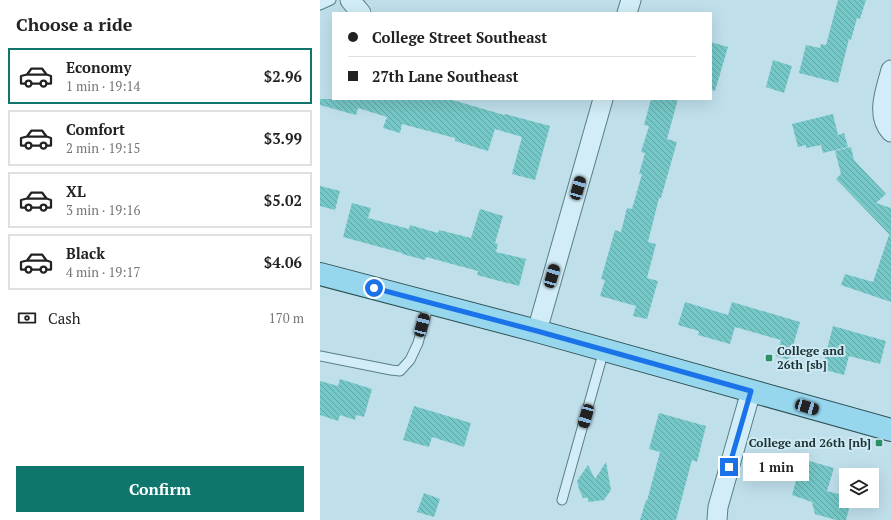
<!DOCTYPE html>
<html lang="en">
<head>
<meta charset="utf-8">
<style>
	:root { --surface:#fff; --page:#f2f2f2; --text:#222; --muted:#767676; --line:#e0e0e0; --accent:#0f766e }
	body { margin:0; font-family:"PT Serif",serif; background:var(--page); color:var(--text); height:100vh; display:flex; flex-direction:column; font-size:15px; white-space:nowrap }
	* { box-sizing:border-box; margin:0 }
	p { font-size:13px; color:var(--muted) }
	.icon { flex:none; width:22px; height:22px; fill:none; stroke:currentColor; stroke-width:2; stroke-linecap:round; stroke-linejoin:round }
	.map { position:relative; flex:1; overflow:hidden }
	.drawer { display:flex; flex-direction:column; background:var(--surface); width:320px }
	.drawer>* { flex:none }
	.banner { position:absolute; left:12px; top:12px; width:380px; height:88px; border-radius:0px; box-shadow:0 4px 16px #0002; display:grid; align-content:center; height:88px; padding:0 16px; background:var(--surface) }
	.tools { position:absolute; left:519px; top:468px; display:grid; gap:8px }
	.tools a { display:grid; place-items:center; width:40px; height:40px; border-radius:0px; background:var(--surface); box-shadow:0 4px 16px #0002; font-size:20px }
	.end { position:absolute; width:18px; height:18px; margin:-9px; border:5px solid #1a73e8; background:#fff; box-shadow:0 0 0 2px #fff }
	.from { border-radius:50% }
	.bubble { position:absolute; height:28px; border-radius:0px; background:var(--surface); box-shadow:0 4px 16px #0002; font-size:13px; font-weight:700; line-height:28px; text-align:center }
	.car { position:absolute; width:12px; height:24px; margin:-12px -6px; border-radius:5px; box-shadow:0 0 3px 1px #0007; background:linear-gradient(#222 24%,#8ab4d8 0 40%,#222 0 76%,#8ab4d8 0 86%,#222 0) }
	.banner b { display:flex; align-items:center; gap:14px; height:38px; font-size:15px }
	.banner b+b { border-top:1px solid var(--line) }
	.banner i { width:10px; height:10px; background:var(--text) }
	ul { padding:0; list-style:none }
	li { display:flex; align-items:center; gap:12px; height:56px; margin:0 8px 6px; padding:0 8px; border:2px solid var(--line); border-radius:0px }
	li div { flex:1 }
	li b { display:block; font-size:15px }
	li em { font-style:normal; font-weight:700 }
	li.on { border-color:var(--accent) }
	li>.icon { width:36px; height:36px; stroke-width:1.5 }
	h2 { padding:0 16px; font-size:18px; line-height:48px }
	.pay { display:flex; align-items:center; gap:10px; height:44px; padding:0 16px; font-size:15px }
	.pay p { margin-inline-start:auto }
	.action { display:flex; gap:8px; margin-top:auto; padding:8px 16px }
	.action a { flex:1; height:46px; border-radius:0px; background:var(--accent); color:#fff; font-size:16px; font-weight:700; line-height:46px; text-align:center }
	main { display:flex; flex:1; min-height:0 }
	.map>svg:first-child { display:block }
	.building { fill:url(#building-back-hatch) }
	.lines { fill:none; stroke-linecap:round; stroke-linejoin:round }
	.service-casing { stroke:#587f83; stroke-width:11 }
	.minor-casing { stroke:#587f83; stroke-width:21 }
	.primary-casing { stroke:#2d4f51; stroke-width:24 }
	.service { stroke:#d2edf7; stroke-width:9 }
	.minor { stroke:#d2edf7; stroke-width:19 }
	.primary { stroke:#97d7ee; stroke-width:22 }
	.route { stroke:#1a73e8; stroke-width:5 }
	.poi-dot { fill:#2b9064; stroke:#cee9f3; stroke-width:1.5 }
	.labels { text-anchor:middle; stroke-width:4; stroke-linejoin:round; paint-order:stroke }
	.poi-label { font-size:12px; font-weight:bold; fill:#1c3233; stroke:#cee9f3; text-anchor:start }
</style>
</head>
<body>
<main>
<section class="drawer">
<h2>Choose a ride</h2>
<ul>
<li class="on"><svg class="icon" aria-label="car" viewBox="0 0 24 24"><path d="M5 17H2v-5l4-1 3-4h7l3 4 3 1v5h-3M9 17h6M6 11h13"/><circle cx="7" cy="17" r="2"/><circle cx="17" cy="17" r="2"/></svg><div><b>Economy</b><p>1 min · 19:14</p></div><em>$2.96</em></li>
<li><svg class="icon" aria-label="car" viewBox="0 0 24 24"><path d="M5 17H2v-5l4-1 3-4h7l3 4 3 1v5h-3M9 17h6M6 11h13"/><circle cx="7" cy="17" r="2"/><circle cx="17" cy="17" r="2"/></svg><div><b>Comfort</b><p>2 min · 19:15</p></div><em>$3.99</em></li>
<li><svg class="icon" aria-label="car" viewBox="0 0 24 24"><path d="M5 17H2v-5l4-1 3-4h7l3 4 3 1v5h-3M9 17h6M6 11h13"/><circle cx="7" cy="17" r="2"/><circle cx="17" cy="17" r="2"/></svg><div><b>XL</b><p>3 min · 19:16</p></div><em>$5.02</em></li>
<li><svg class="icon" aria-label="car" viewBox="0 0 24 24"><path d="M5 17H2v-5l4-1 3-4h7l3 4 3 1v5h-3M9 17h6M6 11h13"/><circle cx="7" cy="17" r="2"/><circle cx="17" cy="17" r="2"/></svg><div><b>Black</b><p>4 min · 19:17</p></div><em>$4.06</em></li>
</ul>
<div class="pay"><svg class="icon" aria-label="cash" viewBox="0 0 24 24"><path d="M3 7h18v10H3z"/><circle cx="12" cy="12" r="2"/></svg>Cash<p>170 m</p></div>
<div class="action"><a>Confirm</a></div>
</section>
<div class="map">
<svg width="571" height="520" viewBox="0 0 571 520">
	<defs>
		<pattern id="building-back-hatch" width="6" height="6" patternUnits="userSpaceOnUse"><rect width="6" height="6" fill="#76c8c8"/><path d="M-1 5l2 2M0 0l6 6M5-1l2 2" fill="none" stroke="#60a3a3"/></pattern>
	</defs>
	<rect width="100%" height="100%" fill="#bfdfeb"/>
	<path class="building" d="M518 0H546L540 19 537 18 531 40 529 39 518 83 479 73 486 45 500 48 501 44 506 45Z
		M391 42 408 47 395 91 391 90Z
		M453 60 472 66 464 93 446 87Z
		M0 99H129L184 115 185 114 230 126 215 180 192 174 202 137 175 129 168 151 135 141V138L82 124 80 133 63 128 67 117 38 108 36 115 0 105Z
		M331 99H358L347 139 357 142 341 198H339L328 242 336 244 327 278 338 281 327 319 313 316 316 306 280 296 285 280 281 279 295 230 301 232 307 208 312 209 322 174H319L325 153 321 152 329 126 324 125Z
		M513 114 518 135 524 133 528 147 503 153 501 145 486 148V145L478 147 472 124Z
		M531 147 534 160 566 194 556 203 571 208V302L521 285 525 274 553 282 569 235 571 236 516 179 521 174 515 151Z
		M0 186 20 191 15 210 0 206Z
		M32 203 51 208 48 218 89 229 90 225 118 233 119 230 151 238 160 209 183 216 175 243 178 244 176 252 206 259 199 286 157 275 158 271 106 257 105 260 82 254V253L23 237Z
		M365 302 408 315 412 302 480 322 469 360 456 356 461 340 415 327 410 344 378 335 379 331 358 325Z
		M513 326 566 341 560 364 529 356 524 375 502 369Z
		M20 379 52 389 44 417 36 415 35 420 20 415 18 421 0 415V381L18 386Z
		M94 406 151 423 144 447 112 437 109 447 83 440Z
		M339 413 386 426 377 462 372 460 356 520H320L326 500 327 501 340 452 329 449Z
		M482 459 514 468 507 491 526 496V501H531L526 520H516L495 514 492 502 472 495Z
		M286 462 291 490 284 500 268 502V498H263L259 489 257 481 268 465 275 479Z
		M104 493 120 499 114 517 97 512Z"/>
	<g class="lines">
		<g class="service-casing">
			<path id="service" d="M0 5 11 0
				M0 356 71 370 80 371 90 360 98 343 109 303
				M242 500 284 350"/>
		</g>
		<g class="minor-casing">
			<path id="minor" d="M30 0 41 13
				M307 13 311 0
				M571 70C566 89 555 115 571 132
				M217 331 283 99
				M397 520 398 507 431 391"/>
		</g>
		<g class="primary-casing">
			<path id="primary" d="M0 274 217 331 571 430"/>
		</g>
		<use href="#service" class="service"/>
		<use href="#minor" class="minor"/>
		<use href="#primary" class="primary"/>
	</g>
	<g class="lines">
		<path class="route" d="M54 288 217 331 431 391 409 467"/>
	</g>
	<g class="poi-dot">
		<rect x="445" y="354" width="8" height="8" rx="2"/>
		<rect x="555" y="439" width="8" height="8" rx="2"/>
	</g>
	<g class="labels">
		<g class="poi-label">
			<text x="457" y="355">College and<tspan x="457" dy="14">26th [sb]</tspan></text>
			<text x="551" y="447" text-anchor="end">College and 26th [nb]</text>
		</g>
	</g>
</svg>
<div class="tools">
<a><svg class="icon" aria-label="layers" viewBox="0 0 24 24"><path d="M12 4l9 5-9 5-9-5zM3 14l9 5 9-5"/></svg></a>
</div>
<i class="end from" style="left:54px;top:288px"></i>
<i class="end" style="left:409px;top:467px"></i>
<div class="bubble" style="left:423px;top:453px;width:66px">1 min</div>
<i class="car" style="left:258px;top:188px;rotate:16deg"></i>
<i class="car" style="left:232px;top:276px;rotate:16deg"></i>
<i class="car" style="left:102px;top:325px;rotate:15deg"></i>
<i class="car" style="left:487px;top:407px;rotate:106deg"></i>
<i class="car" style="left:266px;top:416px;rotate:196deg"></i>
<div class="banner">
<b><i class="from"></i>College Street Southeast</b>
<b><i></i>27th Lane Southeast</b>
</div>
</div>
</main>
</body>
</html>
